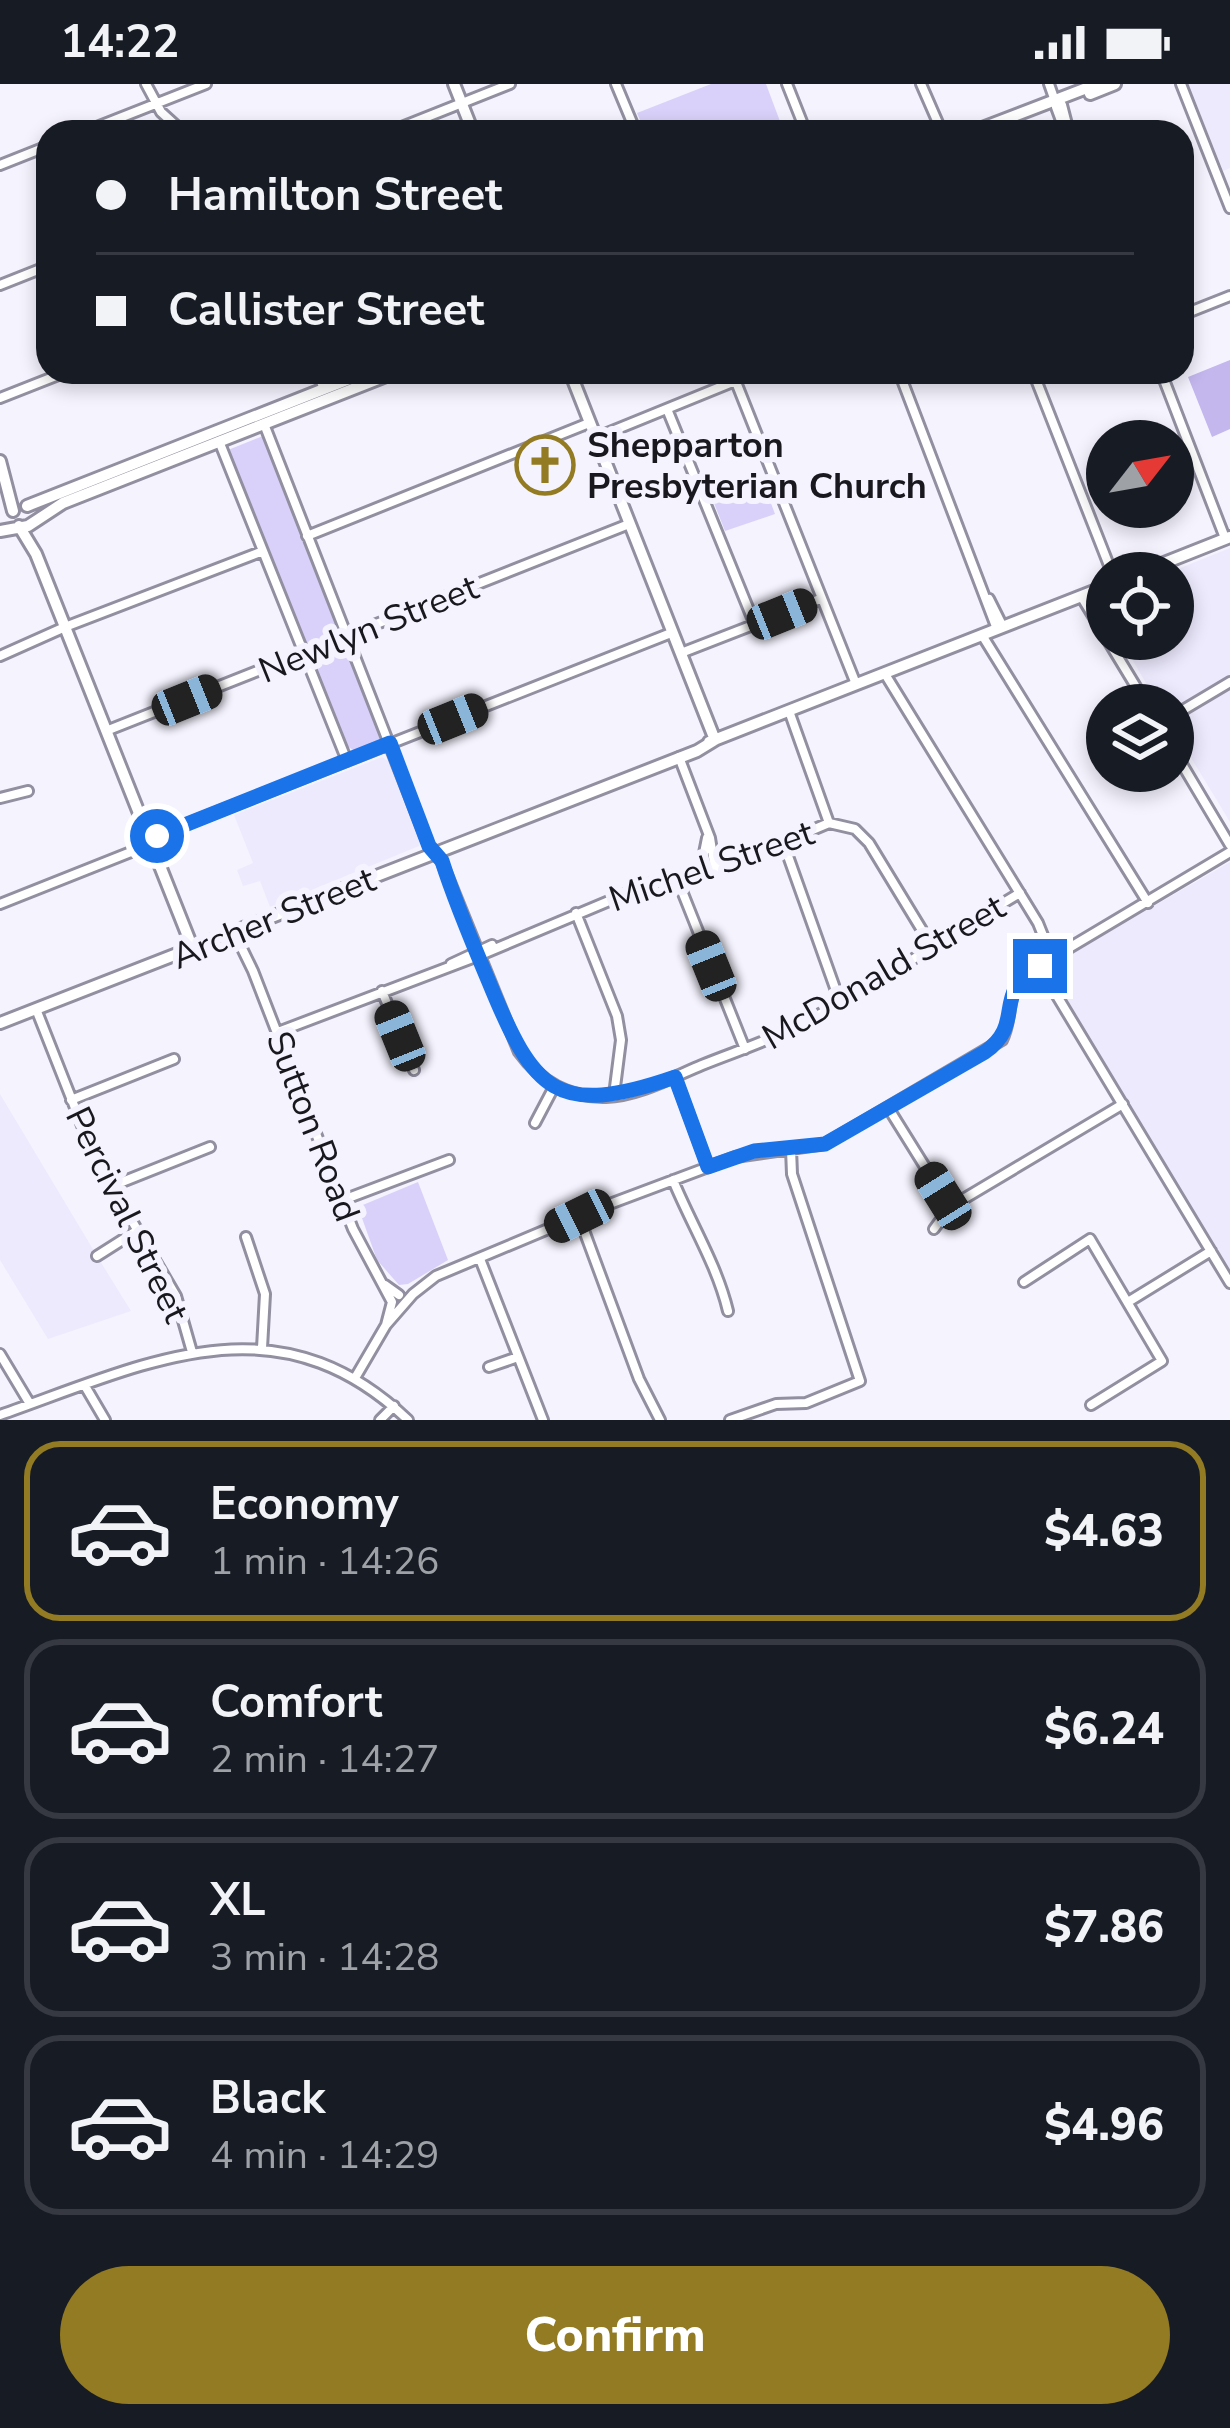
<!DOCTYPE html>
<html lang="en">
<head>
<meta charset="utf-8">
<style>
	:root { --surface:#171b24; --page:#242831; --text:#f1f3f6; --muted:#9ea1a6; --line:#363941; --accent:#927b22 }
	body { margin:0; font-family:"Nunito Sans",sans-serif; background:var(--page); color:var(--text); height:100vh; display:flex; flex-direction:column; font-size:45px; white-space:nowrap }
	* { box-sizing:border-box; margin:0 }
	p { font-size:39px; color:var(--muted) }
	.icon { flex:none; width:66px; height:66px; fill:none; stroke:currentColor; stroke-width:2; stroke-linecap:round; stroke-linejoin:round }
	.map { position:relative; height:1336px; overflow:hidden }
	.sheet { display:flex; flex-direction:column; background:var(--surface); flex:1 }
	.sheet>* { flex:none }
	.hud { position:absolute; left:36px; top:36px; width:1158px; height:264px; border-radius:36px; box-shadow:0 6px 18px #0003; display:grid; align-content:center; height:264px; padding:0 60px; background:var(--surface) }
	.needle { width:78px; rotate:59deg }
	.tools { position:absolute; left:1086px; top:336px; display:grid; gap:24px }
	.tools a { display:grid; place-items:center; width:108px; height:108px; border-radius:50%; background:var(--surface); box-shadow:0 6px 18px #0003; font-size:60px }
	.end { position:absolute; width:54px; height:54px; margin:-27px; border:15px solid #1a73e8; background:#fff; box-shadow:0 0 0 6px #fff }
	.from { border-radius:50% }
	.car { position:absolute; width:36px; height:72px; margin:-36px -18px; border-radius:15px; box-shadow:0 0 9px 3px #0007; background:linear-gradient(#222 24%,#8ab4d8 0 40%,#222 0 76%,#8ab4d8 0 86%,#222 0) }
	.hud b { display:flex; align-items:center; gap:42px; height:114px; font-size:45px }
	.hud b+b { border-top:3px solid var(--line) }
	.hud i { width:30px; height:30px; background:var(--text) }
	ul { padding:21px 0 0; list-style:none }
	li { display:flex; align-items:center; gap:36px; height:180px; margin:0 24px 18px; padding:0 36px; border:6px solid var(--line); border-radius:36px }
	li div { flex:1 }
	li b { display:block; font-size:45px }
	li em { font-style:normal; font-weight:800 }
	li.active { border-color:var(--accent) }
	li>.icon { width:108px; height:108px; stroke-width:1.5 }
	.primary-button { display:flex; gap:24px; margin-top:auto; padding:24px 60px }
	.primary-button a { flex:1; height:138px; border-radius:72px; background:var(--accent); color:#fff; font-size:48px; font-weight:800; line-height:138px; text-align:center }
	.status { display:flex; justify-content:space-between; align-items:center; height:84px; padding:0 60px; background:var(--surface); direction:ltr }
	.status svg { height:33px; fill:currentColor }
	.map>svg:first-child { display:block }
	.built { fill:#edeafe }
	.green { fill:#d9d1f9 }
	.water { fill:#c3b7ee }
	.lines { fill:none; stroke-linecap:round; stroke-linejoin:round }
	.street-casing { stroke:#928fa0; stroke-width:14 }
	.secondary-casing { stroke:#928fa0; stroke-width:16 }
	.street { stroke:#fff; stroke-width:8 }
	.secondary { stroke:#fff; stroke-width:10 }
	.route { stroke:#1a73e8; stroke-width:15 }
	.labels { text-anchor:middle; stroke-width:12; stroke-linejoin:round; paint-order:stroke }
	.poi-label { font-size:36px; font-weight:bold; fill:#19181e; stroke:#f5f3fe; text-anchor:start }
	.street-label { font-size:36px; fill:#19181e; stroke:#f5f3fe }
</style>
</head>
<body>
<div class="status"><b>14:22</b><svg viewBox="0 0 49 12"><path d="M0 12V9h3v3zM5 12V6h3v6zM10 12V3h3v9zM15 12V0h3v12zM26 1h20v11H26zM47 4h2v5h-2z"/></svg></div>
<div class="map">
<svg width="1230" height="1336" viewBox="0 0 1230 1336">
	<rect width="100%" height="100%" fill="#f5f3fe"/>
	<path class="built" d="M1188 0H1230V84L1223 87Z
		M1230 464V738L1173 644V621H1159L1120 555H1173V489H1168Z
		M382 673 391 679 420 754 419 762 270 823 260 797 243 802 237 786 253 779 234 731Z
		M1230 778V1190L1045 885Z
		M0 1010 97 1172 131 1227 48 1255 0 1176Z"/>
	<path class="green" d="M711 0H766L784 48H645L637 29Z
		M263 352 339 543 336 553 308 563 228 370V366Z
		M760 390 775 430 725 447 712 414Z
		M340 561 348 566 382 650 377 660 356 668 344 660 313 582 316 571Z
		M418 1098 448 1176 408 1200 399 1201 377 1176 358 1123Z"/>
	<path class="water" d="M1230 276V345L1212 353 1188 293Z"/>
	<g class="lines">
		<g class="street-casing">
			<path id="street" d="M146 0 161 28 183 48
				M616 0 636 48
				M787 0 806 48
				M921 0 942 48
				M1049 0 1055 17
				M1181 0 1230 124
				M1062 21 1069 48
				M1056 23 1063 42
				M84 48 206 0
				M389 48 510 0
				M0 81 48 62
				M0 201 48 182
				M1182 231 1230 212
				M317 288 324 305
				M732 288 856 600
				M899 288 997 545
				M1033 288 1112 489
				M1161 288 1225 454
				M0 314 66 288
				M667 325 755 541
				M264 340 429 762
				M595 354 735 297
				M219 357 347 677
				M307 452 589 339
				M1081 512 1147 621
				M989 515 1003 543
				M982 551 1148 819
				M681 569 820 515
				M0 572 65 543 263 467
				M885 590 1038 839 1052 874
				M789 627 829 739
				M1173 632 1230 598
				M106 647 629 440
				M1173 665 1230 761
				M679 673 710 754 715 785
				M0 714 28 707
				M149 755 671 549
				M783 758 840 918
				M429 762 441 776 519 968C540 997 569 1014 606 1013 638 1012 673 993 702 981 734 968 766 958 797 942 874 903 946 853 1020 809
				M700 789 707 754
				M676 792 745 965
				M0 820 151 760
				M576 829 617 932 621 956 614 1011
				M234 848 253 887 353 1145 392 1218 386 1241 355 1294
				M451 880 492 861
				M1039 882 1230 1199
				M382 907 414 986
				M36 925 94 1072 176 1212 192 1268
				M278 948 478 872 659 796 724 783 829 739 855 745 869 759 931 861
				M675 993 708 1083
				M71 1016 174 975
				M889 1025 950 1123
				M535 1039 555 1001
				M673 1096C691 1140 717 1181 728 1227
				M112 1102 210 1063
				M343 1116 449 1076
				M579 1133 639 1295 660 1336
				M934 1145 950 1123 1123 1020
				M246 1153 265 1210 262 1264
				M97 1172 138 1146
				M480 1175 543 1336
				M1024 1198 1090 1155 1162 1277 1091 1321
				M385 1201 399 1211
				M1128 1218 1211 1167
				M386 1241 413 1210 436 1192 591 1127 735 1073 825 1060 1002 956C1013 934 1006 912 1022 892L1230 768
				M0 1270 30 1320
				M489 1283 518 1273
				M85 1302 105 1336
				M0 1331C148 1279 276 1211 408 1336
				M380 1336 394 1322
				M730 1336 776 1320 806 1319 860 1297 792 1090 791 1065"/>
		</g>
		<g class="secondary-casing">
			<path id="secondary" d="M454 0 473 48
				M1090 10 1115 0
				M972 48 1097 0
				M570 288 715 656
				M0 377 13 427
				M27 422 367 288
				M19 442 36 470 193 865
				M0 447 28 442 63 419 396 288
				M1139 489 1230 453
				M709 658 1107 502
				M0 939 697 667 715 656"/>
		</g>
		<use href="#street" class="street"/>
		<use href="#secondary" class="secondary"/>
	</g>
	<g class="lines">
		<path class="route" d="M157 752 390 659 429 762 442 777C455 818 472 858 489 898 534 1008 556 1034 675 993L708 1083 754 1067 825 1060 985 968C1027 938 990 910 1040 882"/>
	</g>
	<defs>
		<g id="church-ring" transform="scale(3)"><circle r="9.5" fill="#f5f3fe" stroke="#927b22" stroke-width="1.5"/><path d="M-1.2-6h2.4v3.5h3.3v2.4h-3.3V6h-2.4V-.1h-3.3v-2.4h3.3Z" fill="#927b22"/></g>
	</defs>
	<g fill-rule="evenodd">
		<use href="#church-ring" x="545" y="381"/>
	</g>
	<g class="labels">
		<g class="poi-label">
			<text x="587" y="373">Shepparton<tspan x="587" dy="41">Presbyterian Church</tspan></text>
		</g>
		<g class="street-label">
			<text transform="translate(368 544) rotate(-22)" y="13">Newlyn Street</text>
			<text transform="translate(711 781) rotate(-19)" y="13">Michel Street</text>
			<text transform="translate(273 833) rotate(-22)" y="13">Archer Street</text>
			<text transform="translate(883 887) rotate(-30)" y="13">McDonald Street</text>
			<text transform="translate(314 1042) rotate(69)" y="13">Sutton Road</text>
			<text transform="translate(128 1130) rotate(64)" y="13">Percival Street</text>
		</g>
	</g>
</svg>
<div class="tools">
<a><svg class="needle" viewBox="-14 -14 28 28"><path d="M0-13l5 13h-10z" fill="#e53935"/><path d="M0 13l5-13h-10z" fill="#9ea1a6"/></svg></a>
<a><svg class="icon" aria-label="locate" viewBox="0 0 24 24"><circle cx="12" cy="12" r="6"/><path d="M12 2v4M12 18v4M2 12h4M18 12h4"/></svg></a>
<a><svg class="icon" aria-label="layers" viewBox="0 0 24 24"><path d="M12 4l9 5-9 5-9-5zM3 14l9 5 9-5"/></svg></a>
</div>
<i class="end from" style="left:157px;top:752px"></i>
<i class="end" style="left:1040px;top:882px"></i>
<i class="car" style="left:782px;top:530px;rotate:68deg"></i>
<i class="car" style="left:187px;top:616px;rotate:68deg"></i>
<i class="car" style="left:453px;top:635px;rotate:68deg"></i>
<i class="car" style="left:711px;top:882px;rotate:338deg"></i>
<i class="car" style="left:400px;top:952px;rotate:338deg"></i>
<i class="car" style="left:943px;top:1112px;rotate:328deg"></i>
<i class="car" style="left:579px;top:1132px;rotate:244deg"></i>
<div class="hud">
<b><i class="from"></i>Hamilton Street</b>
<b><i></i>Callister Street</b>
</div>
</div>
<section class="sheet">
<ul>
<li class="active"><svg class="icon" aria-label="car" viewBox="0 0 24 24"><path d="M5 17H2v-5l4-1 3-4h7l3 4 3 1v5h-3M9 17h6M6 11h13"/><circle cx="7" cy="17" r="2"/><circle cx="17" cy="17" r="2"/></svg><div><b>Economy</b><p>1 min · 14:26</p></div><em>$4.63</em></li>
<li><svg class="icon" aria-label="car" viewBox="0 0 24 24"><path d="M5 17H2v-5l4-1 3-4h7l3 4 3 1v5h-3M9 17h6M6 11h13"/><circle cx="7" cy="17" r="2"/><circle cx="17" cy="17" r="2"/></svg><div><b>Comfort</b><p>2 min · 14:27</p></div><em>$6.24</em></li>
<li><svg class="icon" aria-label="car" viewBox="0 0 24 24"><path d="M5 17H2v-5l4-1 3-4h7l3 4 3 1v5h-3M9 17h6M6 11h13"/><circle cx="7" cy="17" r="2"/><circle cx="17" cy="17" r="2"/></svg><div><b>XL</b><p>3 min · 14:28</p></div><em>$7.86</em></li>
<li><svg class="icon" aria-label="car" viewBox="0 0 24 24"><path d="M5 17H2v-5l4-1 3-4h7l3 4 3 1v5h-3M9 17h6M6 11h13"/><circle cx="7" cy="17" r="2"/><circle cx="17" cy="17" r="2"/></svg><div><b>Black</b><p>4 min · 14:29</p></div><em>$4.96</em></li>
</ul>
<div class="primary-button"><a>Confirm</a></div>
</section>
</body>
</html>
